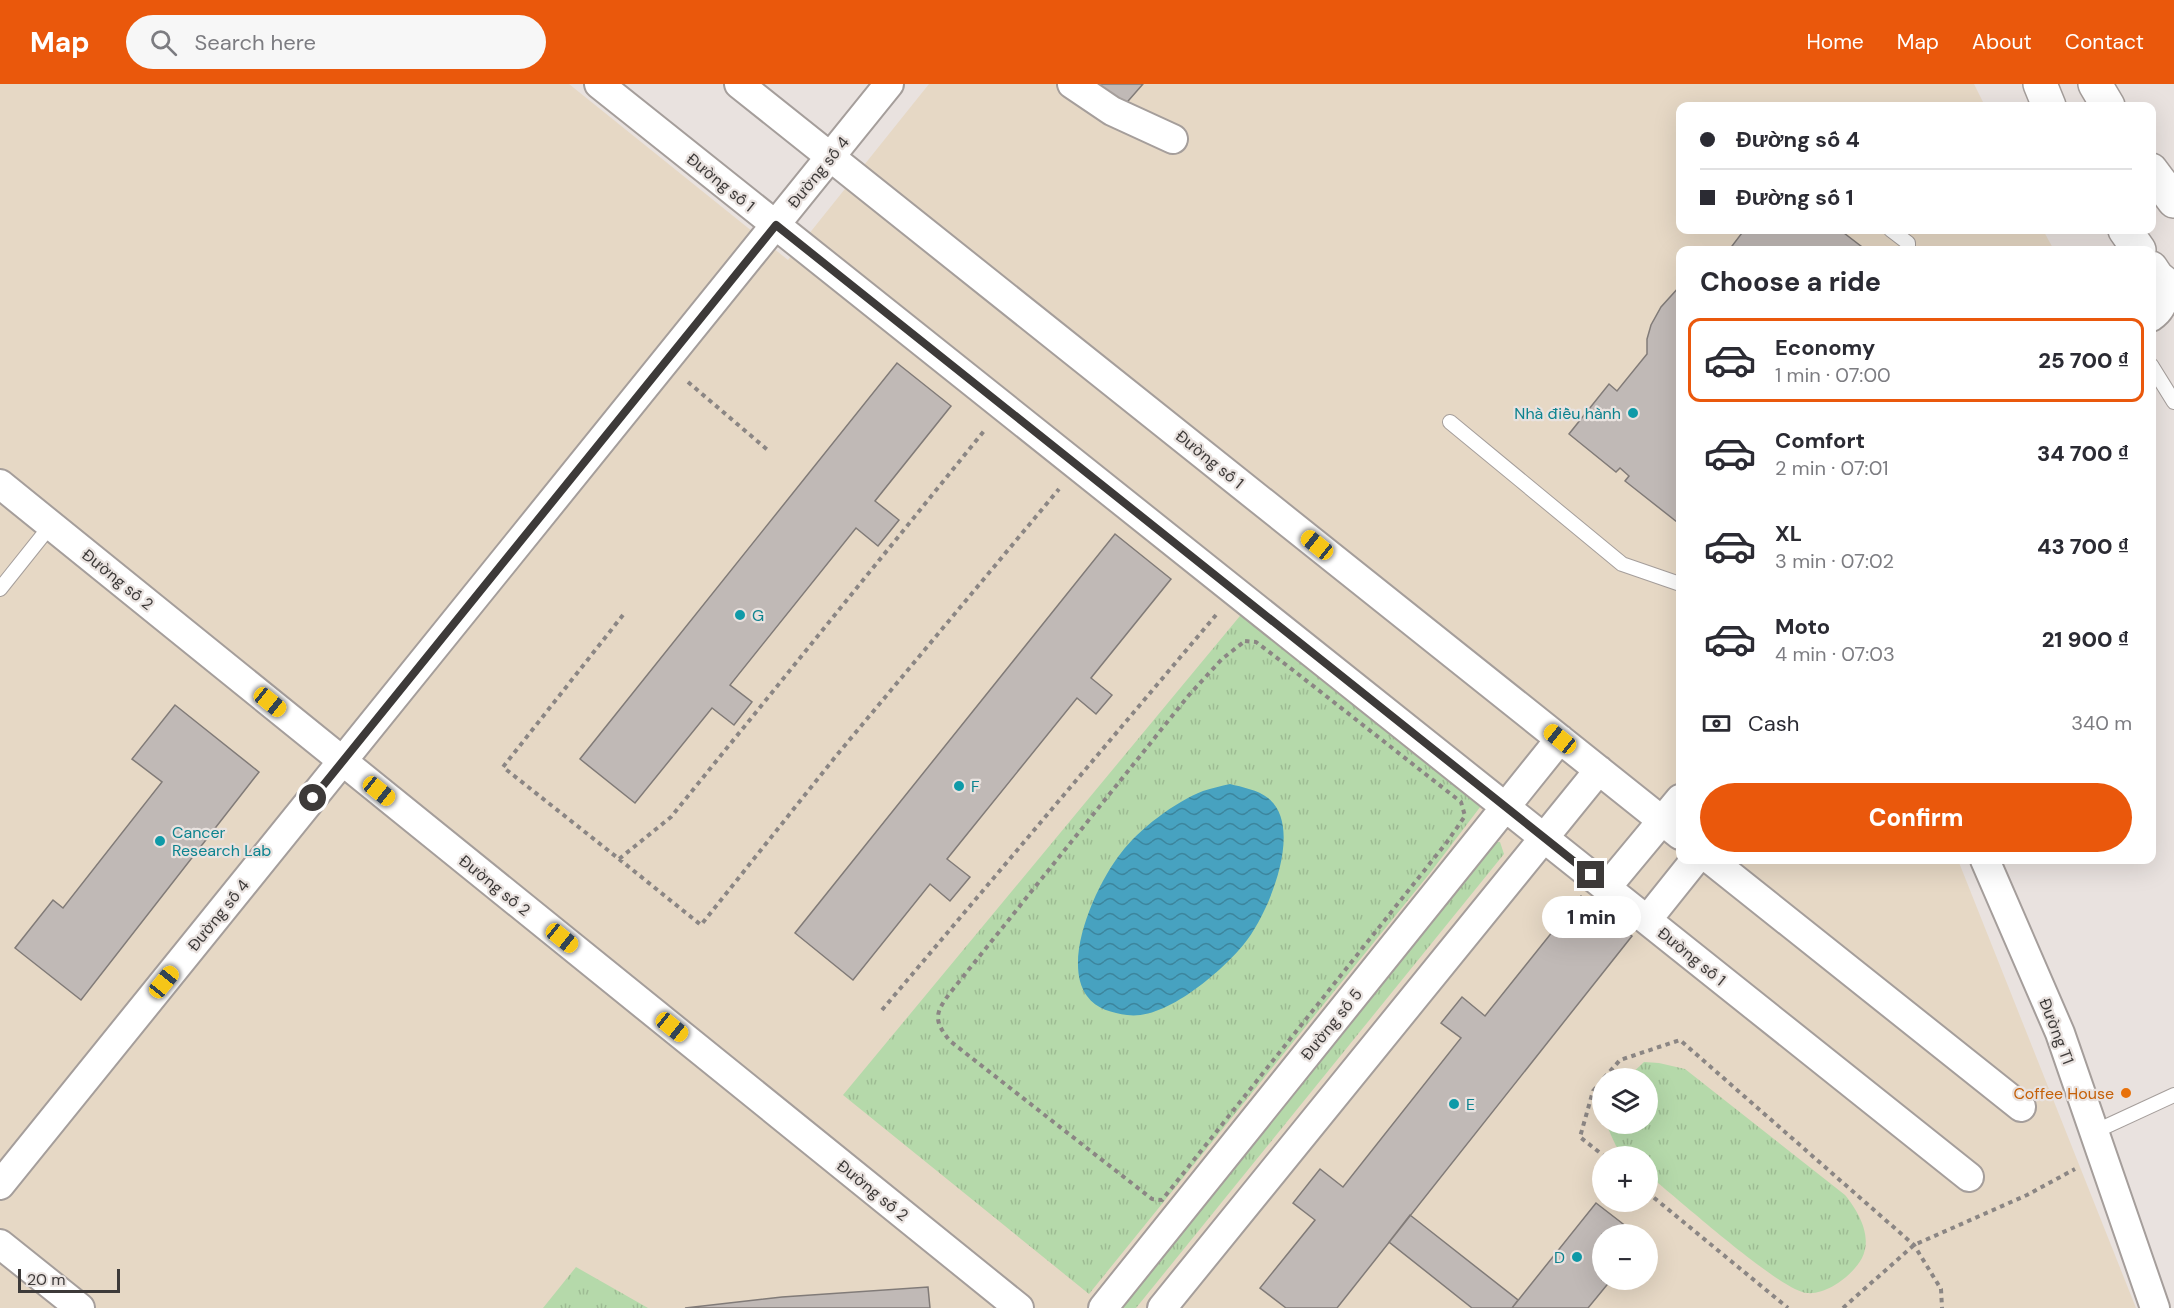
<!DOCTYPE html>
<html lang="en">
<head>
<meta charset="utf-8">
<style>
	:root { --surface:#fff; --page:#f7f7f7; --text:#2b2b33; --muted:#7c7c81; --line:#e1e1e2; --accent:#ea580c }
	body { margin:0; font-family:"DM Sans",sans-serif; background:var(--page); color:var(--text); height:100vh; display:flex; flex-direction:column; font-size:22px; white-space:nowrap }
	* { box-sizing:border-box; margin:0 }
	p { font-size:20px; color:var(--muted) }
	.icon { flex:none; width:33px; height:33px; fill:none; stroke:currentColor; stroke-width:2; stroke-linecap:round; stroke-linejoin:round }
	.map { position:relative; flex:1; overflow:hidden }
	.panel { position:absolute; left:1676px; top:162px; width:480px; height:618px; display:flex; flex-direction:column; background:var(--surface); border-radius:12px; box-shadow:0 6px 24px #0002 }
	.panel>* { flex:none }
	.top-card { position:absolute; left:1676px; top:18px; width:480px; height:132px; border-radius:12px; box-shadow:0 6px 24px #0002; display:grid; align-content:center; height:132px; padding:0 24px; background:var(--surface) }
	.buttons { position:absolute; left:1592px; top:984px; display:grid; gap:12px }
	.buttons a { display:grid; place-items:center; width:66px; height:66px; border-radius:50%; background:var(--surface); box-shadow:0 6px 24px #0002; font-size:30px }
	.scale { position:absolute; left:18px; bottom:15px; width:102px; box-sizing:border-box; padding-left:6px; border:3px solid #3d3a39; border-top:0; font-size:16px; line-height:21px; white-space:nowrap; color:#3d3a39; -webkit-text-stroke:4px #e9e2df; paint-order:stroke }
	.end { position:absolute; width:27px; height:27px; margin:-14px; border:8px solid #3d3a39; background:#fff; box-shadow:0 0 0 3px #fff }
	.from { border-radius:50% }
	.bubble { position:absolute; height:42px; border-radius:21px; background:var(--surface); box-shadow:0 6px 24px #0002; font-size:20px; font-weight:800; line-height:42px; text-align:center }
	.car { position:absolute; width:18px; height:36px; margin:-18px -9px; border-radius:8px; box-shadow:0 0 4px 2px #0007; background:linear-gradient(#f5c518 24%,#345 0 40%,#f5c518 0 76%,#345 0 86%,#f5c518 0) }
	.top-card b { display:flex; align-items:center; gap:21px; height:57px; font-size:22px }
	.top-card b+b { border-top:2px solid var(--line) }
	.top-card i { width:15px; height:15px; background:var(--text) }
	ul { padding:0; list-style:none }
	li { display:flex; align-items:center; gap:18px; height:84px; margin:0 12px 9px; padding:0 12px; border:3px solid transparent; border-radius:12px }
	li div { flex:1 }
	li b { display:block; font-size:22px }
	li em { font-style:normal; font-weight:800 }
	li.selected { border-color:var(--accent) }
	li>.icon { width:54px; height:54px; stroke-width:1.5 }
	h2 { padding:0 24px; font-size:27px; line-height:72px }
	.pay { display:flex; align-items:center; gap:15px; height:66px; padding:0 24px; font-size:22px }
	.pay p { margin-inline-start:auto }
	.cta { display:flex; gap:12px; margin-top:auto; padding:12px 24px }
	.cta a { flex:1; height:69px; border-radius:36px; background:var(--accent); color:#fff; font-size:24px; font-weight:800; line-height:69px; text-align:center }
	header { display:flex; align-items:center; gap:36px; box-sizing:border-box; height:84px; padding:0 30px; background:var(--accent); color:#fff }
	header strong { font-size:28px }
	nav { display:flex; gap:33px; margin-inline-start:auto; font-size:21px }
	.search { width:420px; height:54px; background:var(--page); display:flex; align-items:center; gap:15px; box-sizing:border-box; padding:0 21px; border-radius:33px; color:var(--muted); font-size:22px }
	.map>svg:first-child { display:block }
	.education { fill:#e6d8c5; fill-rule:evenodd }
	.grass { fill:url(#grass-tufts) }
	.water { fill:url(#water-waves) }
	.building { fill:#c0b9b6; stroke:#817b78; stroke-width:1.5 }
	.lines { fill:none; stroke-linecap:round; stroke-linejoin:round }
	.service-casing { stroke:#a59e9b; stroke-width:16 }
	.minor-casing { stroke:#a59e9b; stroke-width:32 }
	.tertiary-casing { stroke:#a59e9b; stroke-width:36 }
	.path { stroke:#8b8684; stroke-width:4; stroke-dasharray:4.5 4.5; stroke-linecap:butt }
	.service { stroke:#fff; stroke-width:14 }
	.minor { stroke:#fff; stroke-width:28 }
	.tertiary { stroke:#fff; stroke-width:33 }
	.route { stroke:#3d3a39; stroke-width:8 }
	.culture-dot { fill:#0f9aa8; stroke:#e9e2df; stroke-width:2 }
	.food-dot { fill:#e8710a; stroke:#e9e2df; stroke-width:2 }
	.labels { text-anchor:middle; stroke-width:4.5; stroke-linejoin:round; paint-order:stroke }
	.street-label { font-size:16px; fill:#3d3a39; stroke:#e9e2df }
	.culture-label { font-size:16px; fill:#0d838f; stroke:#e9e2df; text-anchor:start }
	.food-label { font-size:16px; fill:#c56008; stroke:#e9e2df; text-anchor:end }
</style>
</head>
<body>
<header>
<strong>Map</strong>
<div class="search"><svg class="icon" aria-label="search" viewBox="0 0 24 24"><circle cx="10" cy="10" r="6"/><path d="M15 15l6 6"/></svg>Search here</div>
<nav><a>Home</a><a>Map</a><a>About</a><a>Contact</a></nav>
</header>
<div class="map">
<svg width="2174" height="1224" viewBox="0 0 2174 1224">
	<defs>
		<pattern id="grass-tufts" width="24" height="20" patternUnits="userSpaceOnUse" patternTransform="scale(1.5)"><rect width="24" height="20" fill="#b5d9aa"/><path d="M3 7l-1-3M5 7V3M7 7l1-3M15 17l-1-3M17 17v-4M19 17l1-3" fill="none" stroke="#9dbb93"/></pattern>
		<pattern id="water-waves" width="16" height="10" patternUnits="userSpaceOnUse" patternTransform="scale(1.5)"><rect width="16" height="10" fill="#47a2c0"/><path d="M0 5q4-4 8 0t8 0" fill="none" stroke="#3c859d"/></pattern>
	</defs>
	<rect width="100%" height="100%" fill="#e9e2df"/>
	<path class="education" d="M0 0H569L788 176 929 0H1974L1985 22H1680V146H2043L2054 166H1680V776H1958L2136 1224H0ZM1602 994H1647V1040H1602ZM1602 1072H1647V1118H1602ZM1602 1150H1647V1196H1602Z"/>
	<path class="grass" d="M1254 515 1487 714 1430 789 1089 1210 843 1011Z
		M1492 758H1500L1504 770 1136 1224H1120Z
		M1644 978 1659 979 1685 985 1845 1111C1858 1127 1873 1152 1862 1174 1853 1191 1827 1211 1807 1209 1780 1207 1674 1111 1647 1090V1072H1627L1616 1062 1606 1040H1647V994H1627Z
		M576 1183 648 1224H543Z"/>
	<path class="water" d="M1230 700C1242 703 1258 706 1268 714 1305 743 1268 831 1244 860 1222 887 1165 937 1127 931 1113 929 1096 925 1087 912 1061 877 1097 799 1121 769 1139 745 1175 718 1203 707 1212 704 1221 702 1230 700Z"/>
	<path class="building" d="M1091 0H1143L1122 24Z
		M1738 146H1840L1866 166H1729L1742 149Z
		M1680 202V434L1677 438 1625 397 1629 392 1620 384 1616 388 1569 350 1609 300 1617 307 1647 270V255L1651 241 1661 223Z
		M897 279 951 322 875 417 899 436 878 462 856 444 730 601 752 618 734 641 712 624 635 719 580 675Z
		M1115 450 1171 495 1091 594 1112 611 1096 630 1077 614 947 775 970 793 950 817 930 800 853 896 795 849Z
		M175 621 259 688 81 916 15 864 53 816 63 824 162 698 132 675Z
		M1581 812 1632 852 1337 1224H1286L1260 1204 1315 1136 1293 1119 1320 1085 1343 1103 1461 954 1441 939 1462 913 1485 932Z
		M1596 1119 1636 1150H1602V1196H1611L1588 1224H1512Z
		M1410 1131 1518 1216 1512 1224H1472L1389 1158Z
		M928 1203 930 1224H685L782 1213Z"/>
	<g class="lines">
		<g class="service-casing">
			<path id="service" d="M1891 146 1908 159V166
				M2151 281 2174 318
				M1450 338 1622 480 1680 500
				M0 505 51 441
				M2094 1048 2174 1011"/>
		</g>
		<g class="minor-casing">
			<path id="minor" d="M599 0 1969 1093
				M739 0 1680 751
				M1072 0 1112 27 1173 55
				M2151 188C2166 200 2169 221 2151 233
				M0 400 1019 1224
				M1711 776 2021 1023
				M1985 776 2060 949 2155 1224
				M1606 804 1680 715
				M1647 836 1695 776
				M0 1101 889 0
				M0 1160 80 1224
				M1103 1224 1560 655
				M1162 1224 1599 686"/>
		</g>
		<g class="tertiary-casing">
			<path id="tertiary" d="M2040 0 2049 22
				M2095 0 2108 22
				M2151 86 2174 117
				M2125 146 2139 166
				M2151 184 2157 193 2174 207"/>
		</g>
		<path class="path" d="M688 298 770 368
			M623 531 503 683 619 775 671 733 984 347
			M1245 557 1256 558 1289 583 1461 718 1465 732 1447 758 1162 1116 1152 1115 950 957C934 937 934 930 950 909L1189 611 1222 575Z
			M619 775 701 841 836 672 1059 405
			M882 926 1216 531
			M1604 994 1620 976 1680 956 1914 1161 1941 1205 1942 1224
			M1602 997 1593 1007 1580 1053 1604 1072
			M1647 1108 1788 1224
			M1843 1224 1914 1161 2027 1111 2075 1085"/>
		<use href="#service" class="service"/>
		<use href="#minor" class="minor"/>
		<use href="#tertiary" class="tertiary"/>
	</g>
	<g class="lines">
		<path class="route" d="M313 714 776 141 1591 791"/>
	</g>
	<g class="culture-dot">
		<circle cx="1633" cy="329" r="6"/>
		<circle cx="740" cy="531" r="6"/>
		<circle cx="959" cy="702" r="6"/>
		<circle cx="160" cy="757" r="6"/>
		<circle cx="1454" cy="1020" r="6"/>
		<circle cx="1577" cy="1173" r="6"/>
	</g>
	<circle class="food-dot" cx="2126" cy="1009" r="6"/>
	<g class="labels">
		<g class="street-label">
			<text transform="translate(818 88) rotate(-51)" y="6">Đường số 4</text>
			<text transform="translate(721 98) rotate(39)" y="6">Đường số 1</text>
			<text transform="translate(1210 375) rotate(39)" y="6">Đường số 1</text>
			<text transform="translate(118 495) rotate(39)" y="6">Đường số 2</text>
			<text transform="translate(495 801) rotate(39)" y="6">Đường số 2</text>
			<text transform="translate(218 831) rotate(-51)" y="6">Đường số 4</text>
			<text transform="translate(1692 872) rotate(39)" y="6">Đường số 1</text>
			<text transform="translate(1331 940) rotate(-51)" y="6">Đường số 5</text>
			<text transform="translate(2057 947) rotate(69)" y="6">Đường T1</text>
			<text transform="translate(873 1106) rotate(39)" y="6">Đường số 2</text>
		</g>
		<g class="culture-label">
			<text x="1621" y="335" text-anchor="end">Nhà điều hành</text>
			<text x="752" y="537">G</text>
			<text x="971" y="708">F</text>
			<text x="172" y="754">Cancer<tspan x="172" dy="18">Research Lab</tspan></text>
			<text x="1466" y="1026">E</text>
			<text x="1565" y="1179" text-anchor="end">D</text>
		</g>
		<g class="food-label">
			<text x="2114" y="1015">Coffee House</text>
		</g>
	</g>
</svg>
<div class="buttons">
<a><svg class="icon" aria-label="layers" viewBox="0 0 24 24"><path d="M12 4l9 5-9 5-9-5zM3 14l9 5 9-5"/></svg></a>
<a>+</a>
<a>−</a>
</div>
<div class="scale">20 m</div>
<i class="end from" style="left:313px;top:714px"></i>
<i class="end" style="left:1591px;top:791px"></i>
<div class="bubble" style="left:1542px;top:812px;width:99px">1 min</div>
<i class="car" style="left:1317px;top:461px;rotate:309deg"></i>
<i class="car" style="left:270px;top:618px;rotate:129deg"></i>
<i class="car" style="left:1560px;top:655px;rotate:309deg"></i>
<i class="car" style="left:379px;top:707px;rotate:129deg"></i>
<i class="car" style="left:562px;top:854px;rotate:129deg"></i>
<i class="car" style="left:164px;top:898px;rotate:39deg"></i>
<i class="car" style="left:672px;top:943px;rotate:129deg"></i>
<div class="top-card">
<b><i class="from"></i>Đường số 4</b>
<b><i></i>Đường số 1</b>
</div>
<section class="panel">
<h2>Choose a ride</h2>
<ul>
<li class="selected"><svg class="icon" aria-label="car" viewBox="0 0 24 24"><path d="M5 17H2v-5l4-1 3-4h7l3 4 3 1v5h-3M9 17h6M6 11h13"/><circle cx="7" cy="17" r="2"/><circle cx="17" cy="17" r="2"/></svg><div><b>Economy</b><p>1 min · 07:00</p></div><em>25 700 ₫</em></li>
<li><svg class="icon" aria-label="car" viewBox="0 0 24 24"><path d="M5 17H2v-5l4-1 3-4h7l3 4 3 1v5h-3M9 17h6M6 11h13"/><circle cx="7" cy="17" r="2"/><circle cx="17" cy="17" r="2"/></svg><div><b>Comfort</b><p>2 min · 07:01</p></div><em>34 700 ₫</em></li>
<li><svg class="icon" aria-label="car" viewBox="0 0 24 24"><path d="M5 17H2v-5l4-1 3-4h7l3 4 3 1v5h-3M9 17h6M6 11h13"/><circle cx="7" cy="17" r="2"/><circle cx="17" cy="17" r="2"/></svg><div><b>XL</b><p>3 min · 07:02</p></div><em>43 700 ₫</em></li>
<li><svg class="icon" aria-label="car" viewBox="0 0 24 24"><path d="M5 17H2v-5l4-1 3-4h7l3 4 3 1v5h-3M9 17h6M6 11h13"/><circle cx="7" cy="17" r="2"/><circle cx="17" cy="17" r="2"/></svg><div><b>Moto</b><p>4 min · 07:03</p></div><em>21 900 ₫</em></li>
</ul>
<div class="pay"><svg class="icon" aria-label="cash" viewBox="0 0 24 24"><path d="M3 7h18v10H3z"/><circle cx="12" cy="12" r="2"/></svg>Cash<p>340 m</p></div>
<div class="cta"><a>Confirm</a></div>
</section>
</div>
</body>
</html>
